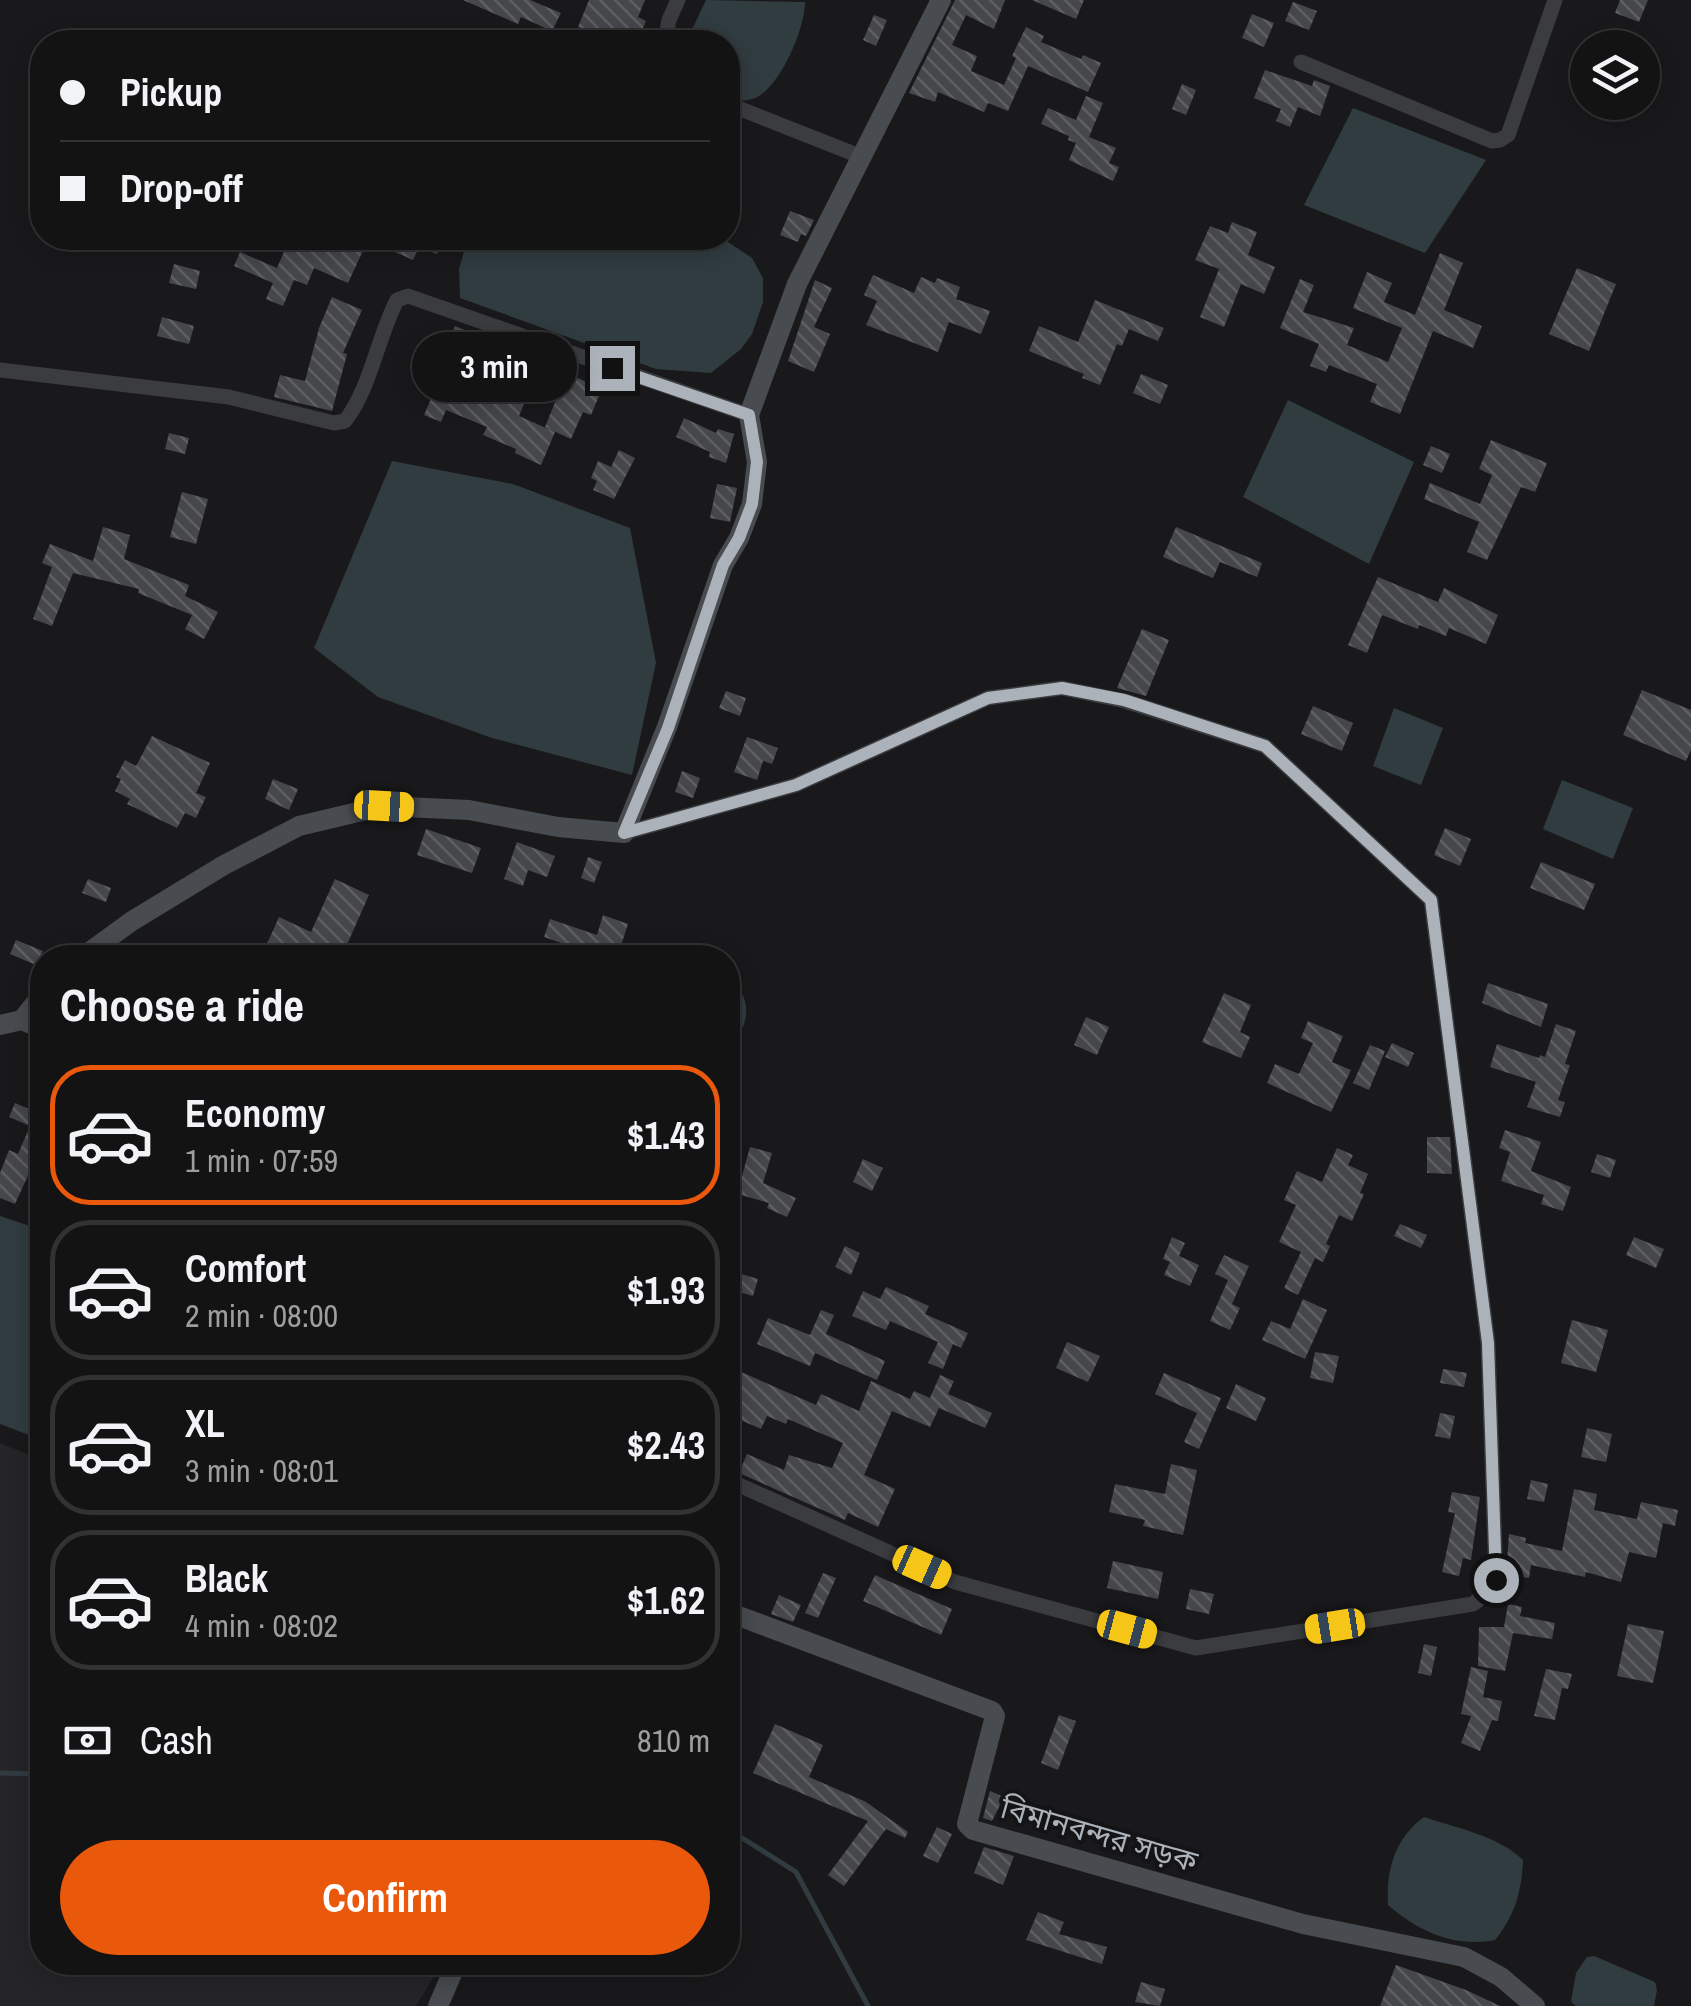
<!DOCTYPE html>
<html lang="en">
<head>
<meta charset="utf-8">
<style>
	:root { --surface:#131314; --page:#1c1c1d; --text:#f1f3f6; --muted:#9d9ea0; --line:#323234; --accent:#ea580c }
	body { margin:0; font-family:"Archivo Narrow","Noto Sans Bengali",sans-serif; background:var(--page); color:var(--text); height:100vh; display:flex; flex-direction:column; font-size:38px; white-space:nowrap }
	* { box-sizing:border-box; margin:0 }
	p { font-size:32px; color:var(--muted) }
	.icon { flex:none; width:55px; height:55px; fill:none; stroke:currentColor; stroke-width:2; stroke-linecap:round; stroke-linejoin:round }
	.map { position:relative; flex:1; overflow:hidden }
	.side { position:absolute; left:30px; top:945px; width:710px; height:1030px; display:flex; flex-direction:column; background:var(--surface); border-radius:40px; box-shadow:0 5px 25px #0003,0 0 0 2px var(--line) }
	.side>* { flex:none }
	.hud { position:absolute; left:30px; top:30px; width:710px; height:220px; border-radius:40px; box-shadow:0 5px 25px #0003,0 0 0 2px var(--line); display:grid; align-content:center; height:220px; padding:0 30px; background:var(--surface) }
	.tools { position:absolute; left:1570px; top:30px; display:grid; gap:20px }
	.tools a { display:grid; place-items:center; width:90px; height:90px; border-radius:50%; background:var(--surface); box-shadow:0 5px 25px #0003,0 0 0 2px var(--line); font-size:50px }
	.end { position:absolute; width:45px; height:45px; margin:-22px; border:12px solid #acb2b9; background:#111; box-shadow:0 0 0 5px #111 }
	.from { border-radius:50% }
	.bubble { position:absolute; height:70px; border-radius:35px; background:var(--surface); box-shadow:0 5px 25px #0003,0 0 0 2px var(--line); font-size:32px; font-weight:700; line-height:70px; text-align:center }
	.car { position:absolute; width:30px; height:60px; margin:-30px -15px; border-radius:12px; box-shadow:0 0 8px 2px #0007; background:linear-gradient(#f5c518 24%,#345 0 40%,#f5c518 0 76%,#345 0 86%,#f5c518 0) }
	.hud b { display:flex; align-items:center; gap:35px; height:95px; font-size:38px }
	.hud b+b { border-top:2px solid var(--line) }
	.hud i { width:25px; height:25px; background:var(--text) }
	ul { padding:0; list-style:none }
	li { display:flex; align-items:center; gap:30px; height:140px; margin:0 20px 15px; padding:0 10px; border:5px solid var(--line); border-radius:40px }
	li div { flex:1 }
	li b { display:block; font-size:38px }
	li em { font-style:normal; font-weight:700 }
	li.active { border-color:var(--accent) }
	li>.icon { width:90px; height:90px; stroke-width:1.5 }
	h2 { padding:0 30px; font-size:45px; line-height:120px }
	.pay { display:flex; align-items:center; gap:25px; height:110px; padding:0 30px; font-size:38px }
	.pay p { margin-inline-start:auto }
	.action { display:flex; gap:20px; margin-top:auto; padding:20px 30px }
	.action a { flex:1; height:115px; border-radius:60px; background:var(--accent); color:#fff; font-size:40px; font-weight:700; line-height:115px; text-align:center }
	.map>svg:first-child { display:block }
	.built { fill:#252528 }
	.water { fill:#313c40 }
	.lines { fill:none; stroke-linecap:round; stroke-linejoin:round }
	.stream { stroke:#313c40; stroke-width:5 }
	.building { fill:url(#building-back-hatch) }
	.street { stroke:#3a3c3f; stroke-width:15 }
	.secondary { stroke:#484b4f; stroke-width:20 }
	.route { stroke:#acb2b9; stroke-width:12 }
	.labels { text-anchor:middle; stroke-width:8; stroke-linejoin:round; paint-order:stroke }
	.street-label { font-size:30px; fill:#acb2b9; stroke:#141416 }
</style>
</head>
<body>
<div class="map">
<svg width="1691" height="2006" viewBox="0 0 1691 2006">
	<defs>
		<pattern id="building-back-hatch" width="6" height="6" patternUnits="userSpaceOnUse" patternTransform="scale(2.5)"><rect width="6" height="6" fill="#46474b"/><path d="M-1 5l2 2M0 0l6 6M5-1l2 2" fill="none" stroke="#5e5f63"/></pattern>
	</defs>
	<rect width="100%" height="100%" fill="#19191b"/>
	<path class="built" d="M0 1443 42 1460V1962L442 1963 416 2006H0Z"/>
	<path class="water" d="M706 0 805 2C805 28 782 82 759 96 749 102 738 101 728 99V42H686Z
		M1353 108 1486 160 1425 253 1304 205Z
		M468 238H722L752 258 763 278V302L752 334 741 349 711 373 656 369 460 298 459 269Z
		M1288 400 1414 462 1369 564 1243 497Z
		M392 461 513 484 630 528 656 663 632 775 492 738 378 697 314 648Z
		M1394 708 1443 728 1421 785 1373 766Z
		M1562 780 1633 808 1613 859 1543 829Z
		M728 977C744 993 751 1005 743 1027L728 1038Z
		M0 1216 42 1230V1440L0 1424Z
		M1424 1817C1456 1828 1499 1836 1523 1860 1522 1890 1515 1916 1495 1940 1454 1948 1418 1931 1388 1905 1386 1870 1395 1838 1424 1817Z
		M1594 1956 1655 1982 1657 1990 1654 2006H1576L1571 2002 1576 1973 1587 1957Z"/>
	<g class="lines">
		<path class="stream" d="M0 1773 42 1774
			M728 1829 796 1872 868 2006"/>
	</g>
	<path class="building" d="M463 0H530L561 13 552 31 521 17 518 24Z
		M589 0H645L638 17 646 21 637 42H614L578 27Z
		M955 0H1005L994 29 966 15 952 45 977 56 971 71 1004 85 1016 58 1012 56 1026 27 1044 36 1041 42 1081 59 1083 55 1101 63 1088 92 1028 66 1008 111 988 103 984 112 938 92 935 102 909 93Z
		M1032 0H1084L1076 19Z
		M1620 0H1648L1639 22 1615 13Z
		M1293 2 1317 11 1309 30 1285 21Z
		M1252 14 1274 23 1264 47 1242 38Z
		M874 15 887 20 876 46 863 40Z
		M1265 70 1312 86 1314 80 1330 86 1320 116 1298 107 1290 127 1276 121 1281 109 1254 98Z
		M1182 84 1196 90 1186 115 1172 109Z
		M1086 96 1103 103 1089 137 1116 148 1109 163 1119 167 1113 181 1069 160 1076 143 1068 140 1069 136 1041 124 1048 108 1076 120Z
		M790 211 814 220 806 236 801 234 798 242 780 235Z
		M1232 222 1257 232 1248 255 1275 267 1264 294 1241 284 1224 327 1200 317 1219 269 1195 260 1210 226 1228 233Z
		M290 238H444L437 254 419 247 413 260 368 240 348 283 314 268 307 285 294 280 283 306 266 299 273 283 234 266 240 252 277 268Z
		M1440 253 1463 263 1444 310 1482 326 1473 348 1433 331 1400 414 1370 402 1377 384 1329 365 1326 372 1310 366 1319 344 1280 328 1300 279 1314 285 1303 312 1354 328 1347 345 1388 362 1402 328 1353 308 1367 272 1392 283 1384 302 1415 315Z
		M174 264 200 271 196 289 169 283Z
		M1577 268 1616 284 1589 351 1549 334Z
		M873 275 914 293 921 277 935 283 937 278 960 287 956 299 990 311 981 334 949 322 938 352 866 325 877 301 864 295Z
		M815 280 832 288 814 327 830 334 814 372 788 361Z
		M332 297 362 310 343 353 347 354 332 411 274 397 280 375 305 381 319 328Z
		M1095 300 1164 328 1158 341 1129 329 1122 346 1117 344 1100 385 1082 378 1084 374 1029 351 1039 326 1078 342Z
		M162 317 194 326 189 344 157 336Z
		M455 326 481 337 470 363 496 375 509 345 533 355 528 365 566 381 569 374 602 389 591 415 583 412 571 439 545 427 556 400 530 389 519 416 555 432 541 465 515 453 516 449 483 435 487 427 446 410 441 422 424 415 451 352 445 349Z
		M1141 374 1168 385 1160 404 1133 393Z
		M684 418 716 433 718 429 734 434 726 463 709 457 710 452 676 437Z
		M169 433 189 438 185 454 165 449Z
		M1491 440 1547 463 1535 492 1521 487 1487 560 1467 552 1479 522 1424 499 1430 483 1480 504 1492 475 1479 469Z
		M1431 446 1450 454 1442 473 1423 465Z
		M619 450 635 458 614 499 593 490 597 481 591 478 598 461 611 467Z
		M717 484 737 488 730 522 710 518Z
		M182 492 208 499 196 544 170 537Z
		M103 527 130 535 124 559 189 585 185 596 218 612 204 639 185 629 192 615 138 593 139 589 73 573 52 626 33 619 52 567 42 563 50 544 93 561Z
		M1176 527 1262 563 1257 577 1220 562 1213 578 1163 557Z
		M1378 577 1438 602 1444 588 1498 615 1486 644 1449 628 1446 636 1419 625 1418 629 1382 615 1367 653 1348 645Z
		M1142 629 1169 640 1146 696 1117 688Z
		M1642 690 1691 710V750L1686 761 1623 735Z
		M726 691 746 698 740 716 719 708Z
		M1313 706 1353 723 1342 751 1301 734Z
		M152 736 210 763 196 793 206 797 196 818 185 813 177 828 127 804 130 799 115 791 121 779 116 777 125 760 136 766Z
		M747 737 778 748 772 764 763 761 757 780 734 772Z
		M682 771 700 778 693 798 675 792Z
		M273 779 298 789 289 810 265 799Z
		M1445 828 1471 839 1460 866 1434 855Z
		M426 829 481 848 472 873 417 855Z
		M517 842 555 856 547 877 528 870 523 886 504 879Z
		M588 857 602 862 594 883 581 878Z
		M1541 862 1595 884 1584 910 1530 888Z
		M88 879 111 888 106 902 82 893Z
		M335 879 369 895 341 958H297L266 946 279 917 311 932Z
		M603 915 628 924 617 958H589L590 953 544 937 550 919 597 935Z
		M16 940 43 951 36 965 10 954Z
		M1488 983 1548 1004 1541 1027 1482 1003Z
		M1224 993 1251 1005 1240 1032 1250 1037 1241 1058 1202 1042Z
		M1086 1017 1109 1027 1097 1055 1074 1045Z
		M1308 1021 1343 1036 1332 1062 1351 1070 1331 1112 1267 1083 1275 1064 1299 1074 1313 1043 1301 1038Z
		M1556 1024 1576 1031 1565 1064 1570 1065 1558 1100 1565 1102 1560 1117 1527 1107 1536 1082 1490 1067 1497 1044 1539 1058 1540 1055 1545 1057Z
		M1392 1043 1414 1053 1408 1067 1385 1057Z
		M1370 1045 1385 1051 1369 1090 1353 1083Z
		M42 1096V1173L31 1169 15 1204 0 1198V1173L9 1150 18 1154 30 1126 9 1117 15 1103 36 1112Z
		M1505 1130 1541 1142 1531 1171 1571 1187 1563 1211 1541 1204 1544 1195 1501 1181 1510 1152 1499 1148Z
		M1427 1137H1450L1452 1174 1427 1173Z
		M750 1147 772 1153 763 1183 796 1198 787 1217 767 1208 769 1203 737 1194Z
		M1337 1148 1353 1155 1348 1165 1368 1174 1360 1193 1364 1194 1352 1221 1339 1215 1326 1244 1330 1246 1323 1262 1315 1258 1298 1295 1284 1288 1301 1252 1279 1242 1296 1205 1284 1200 1297 1171 1322 1182Z
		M1597 1154 1616 1160 1610 1178 1591 1172Z
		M863 1159 883 1168 872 1191 853 1182Z
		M1400 1224 1427 1235 1421 1248 1394 1236Z
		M1172 1237 1185 1243 1179 1256 1199 1265 1190 1286 1164 1275 1170 1262 1163 1259Z
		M1634 1237 1664 1249 1656 1268 1626 1255Z
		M845 1246 860 1253 851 1275 835 1267Z
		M1224 1255 1249 1266 1232 1304 1240 1308 1230 1330 1210 1321 1228 1280 1215 1274Z
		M731 1271 758 1279 753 1296 728 1289Z
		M886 1287 929 1306 925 1314 968 1333 961 1348 953 1344 943 1369 928 1363 938 1342 890 1321 886 1330 852 1316 863 1291 880 1299Z
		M1303 1299 1327 1310 1305 1359 1262 1340 1271 1321 1290 1329Z
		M821 1310 834 1315 826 1334 885 1361 877 1380 815 1353 810 1366 757 1344 768 1318 810 1335Z
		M1572 1320 1608 1330 1596 1372 1561 1363Z
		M1067 1342 1100 1356 1088 1382 1056 1368Z
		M1315 1352 1339 1356 1333 1383 1310 1378Z
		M1443 1369 1467 1373 1464 1387 1440 1383Z
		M741 1372 816 1405 821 1394 859 1411 871 1381 910 1399 914 1391 930 1398 940 1375 954 1381 948 1394 992 1413 985 1428 939 1408 930 1427 892 1411 864 1475 895 1489 878 1527 848 1513 845 1520 739 1473 747 1454 784 1470 789 1455 832 1468 843 1443 788 1419 786 1424 767 1416 761 1429 736 1418 741 1405 729 1399Z
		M1164 1373 1221 1398 1199 1449 1184 1442 1197 1413 1155 1394Z
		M1236 1384 1266 1398 1256 1421 1226 1408Z
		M1440 1413 1455 1416 1450 1439 1435 1436Z
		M1587 1428 1612 1434 1606 1462 1581 1457Z
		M1171 1464 1197 1470 1183 1535 1143 1526 1145 1520 1109 1512 1115 1484 1165 1494Z
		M1531 1480 1548 1484 1544 1502 1527 1499Z
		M1574 1489 1597 1494 1594 1510 1637 1519 1641 1502 1678 1510 1675 1526 1663 1523 1656 1558 1629 1552 1621 1582 1586 1572 1585 1577 1531 1565 1529 1578 1514 1576 1516 1564 1507 1562 1509 1534 1526 1538 1525 1543 1562 1551Z
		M1452 1492 1480 1497 1471 1560 1463 1558 1459 1576 1442 1572 1455 1513 1448 1512Z
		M1113 1561 1163 1572 1158 1599 1107 1588Z
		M823 1573 836 1578 818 1618 805 1613Z
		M875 1575 952 1609 941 1635 863 1601Z
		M1190 1589 1214 1594 1209 1614 1186 1609Z
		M779 1595 801 1605 793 1622 771 1614Z
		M1508 1604 1522 1607 1520 1616 1555 1623 1552 1639 1513 1633 1505 1671 1478 1666 1479 1627H1504Z
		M1628 1624 1664 1631 1653 1683 1617 1676Z
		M1424 1644 1437 1647 1431 1676 1418 1673Z
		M1471 1667 1488 1671 1483 1697 1502 1701 1498 1721 1492 1720 1480 1751 1461 1743 1471 1716 1461 1714Z
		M1546 1669 1572 1674 1568 1689 1562 1688 1555 1720 1534 1716Z
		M1059 1715 1076 1721 1058 1770 1041 1763Z
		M775 1724 823 1745 809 1777 866 1802 908 1832 905 1838 886 1829 844 1886 828 1875 868 1821 753 1773Z
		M990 1791 1004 1797 992 1821 983 1818Z
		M937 1827 952 1834 938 1863 923 1856Z
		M984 1847 1014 1856 1003 1885 974 1873Z
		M1038 1912 1064 1922 1059 1934 1107 1947 1102 1964 1026 1940Z
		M1396 1965 1466 1990 1500 2006H1380Z
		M1141 1982 1165 1989 1160 2006 1135 2002Z"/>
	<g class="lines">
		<path class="street" d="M665 42 669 20 678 0
			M1301 62 1492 141 1500 140 1508 135 1555 0
			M728 104 862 157
			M0 370 229 397 334 423 345 421C371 387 377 339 397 300L408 296 749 415
			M624 833 796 785 988 698 1062 688 1125 701 1265 746 1431 900 1488 1343 1496 1579 1487 1593 1473 1604 1196 1648 955 1582 728 1480"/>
		<path class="secondary" d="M81 958 132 921 224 865 299 826 383 806 469 810 558 827 624 833 667 727 723 565 739 538 752 504 757 462 749 415 797 284 941 0
			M22 1020 42 995
			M0 1025 22 1020 42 1029
			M728 1612 992 1711 995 1716 967 1824 973 1830 1303 1924 1464 1957 1501 1977 1535 2006
			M438 2006 457 1962"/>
	</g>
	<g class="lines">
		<path class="route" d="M612 368 749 415 757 462 752 504 739 538 723 565 668 728 624 833 796 785 988 698 1062 688 1124 700 1265 746 1431 900 1488 1343 1496 1580"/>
	</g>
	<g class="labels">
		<g class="street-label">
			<text transform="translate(1099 1835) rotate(16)" y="10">বিমানবন্দর সড়ক</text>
		</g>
	</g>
</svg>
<div class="tools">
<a><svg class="icon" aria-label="layers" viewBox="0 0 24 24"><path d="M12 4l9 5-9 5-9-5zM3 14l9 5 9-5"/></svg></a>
</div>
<i class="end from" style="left:1496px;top:1580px"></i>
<i class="end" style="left:612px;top:368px"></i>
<div class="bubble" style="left:412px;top:332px;width:165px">3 min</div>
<i class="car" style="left:384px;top:806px;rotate:93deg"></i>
<i class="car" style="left:922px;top:1567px;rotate:114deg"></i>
<i class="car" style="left:1335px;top:1626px;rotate:261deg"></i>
<i class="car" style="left:1127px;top:1629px;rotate:105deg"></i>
<div class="hud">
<b><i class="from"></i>Pickup</b>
<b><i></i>Drop-off</b>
</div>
<section class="side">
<h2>Choose a ride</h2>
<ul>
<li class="active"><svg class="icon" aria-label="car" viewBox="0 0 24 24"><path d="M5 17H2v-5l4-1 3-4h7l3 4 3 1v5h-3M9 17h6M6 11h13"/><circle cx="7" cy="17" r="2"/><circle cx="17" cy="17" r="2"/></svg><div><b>Economy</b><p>1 min · 07:59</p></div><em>$1.43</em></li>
<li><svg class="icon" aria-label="car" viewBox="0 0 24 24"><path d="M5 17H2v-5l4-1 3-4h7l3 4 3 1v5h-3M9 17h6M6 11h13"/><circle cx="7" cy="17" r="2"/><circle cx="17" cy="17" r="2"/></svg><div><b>Comfort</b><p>2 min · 08:00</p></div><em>$1.93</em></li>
<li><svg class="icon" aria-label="car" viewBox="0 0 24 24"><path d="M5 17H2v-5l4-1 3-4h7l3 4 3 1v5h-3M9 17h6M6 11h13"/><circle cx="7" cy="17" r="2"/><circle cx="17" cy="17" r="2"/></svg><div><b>XL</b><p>3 min · 08:01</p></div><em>$2.43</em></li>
<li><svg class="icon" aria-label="car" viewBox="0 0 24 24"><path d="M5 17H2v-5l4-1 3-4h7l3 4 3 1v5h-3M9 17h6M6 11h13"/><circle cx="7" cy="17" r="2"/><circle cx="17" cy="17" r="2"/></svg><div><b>Black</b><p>4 min · 08:02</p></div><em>$1.62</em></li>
</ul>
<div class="pay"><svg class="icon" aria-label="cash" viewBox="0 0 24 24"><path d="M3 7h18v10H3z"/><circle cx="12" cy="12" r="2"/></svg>Cash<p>810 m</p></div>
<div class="action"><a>Confirm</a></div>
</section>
</div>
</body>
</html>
